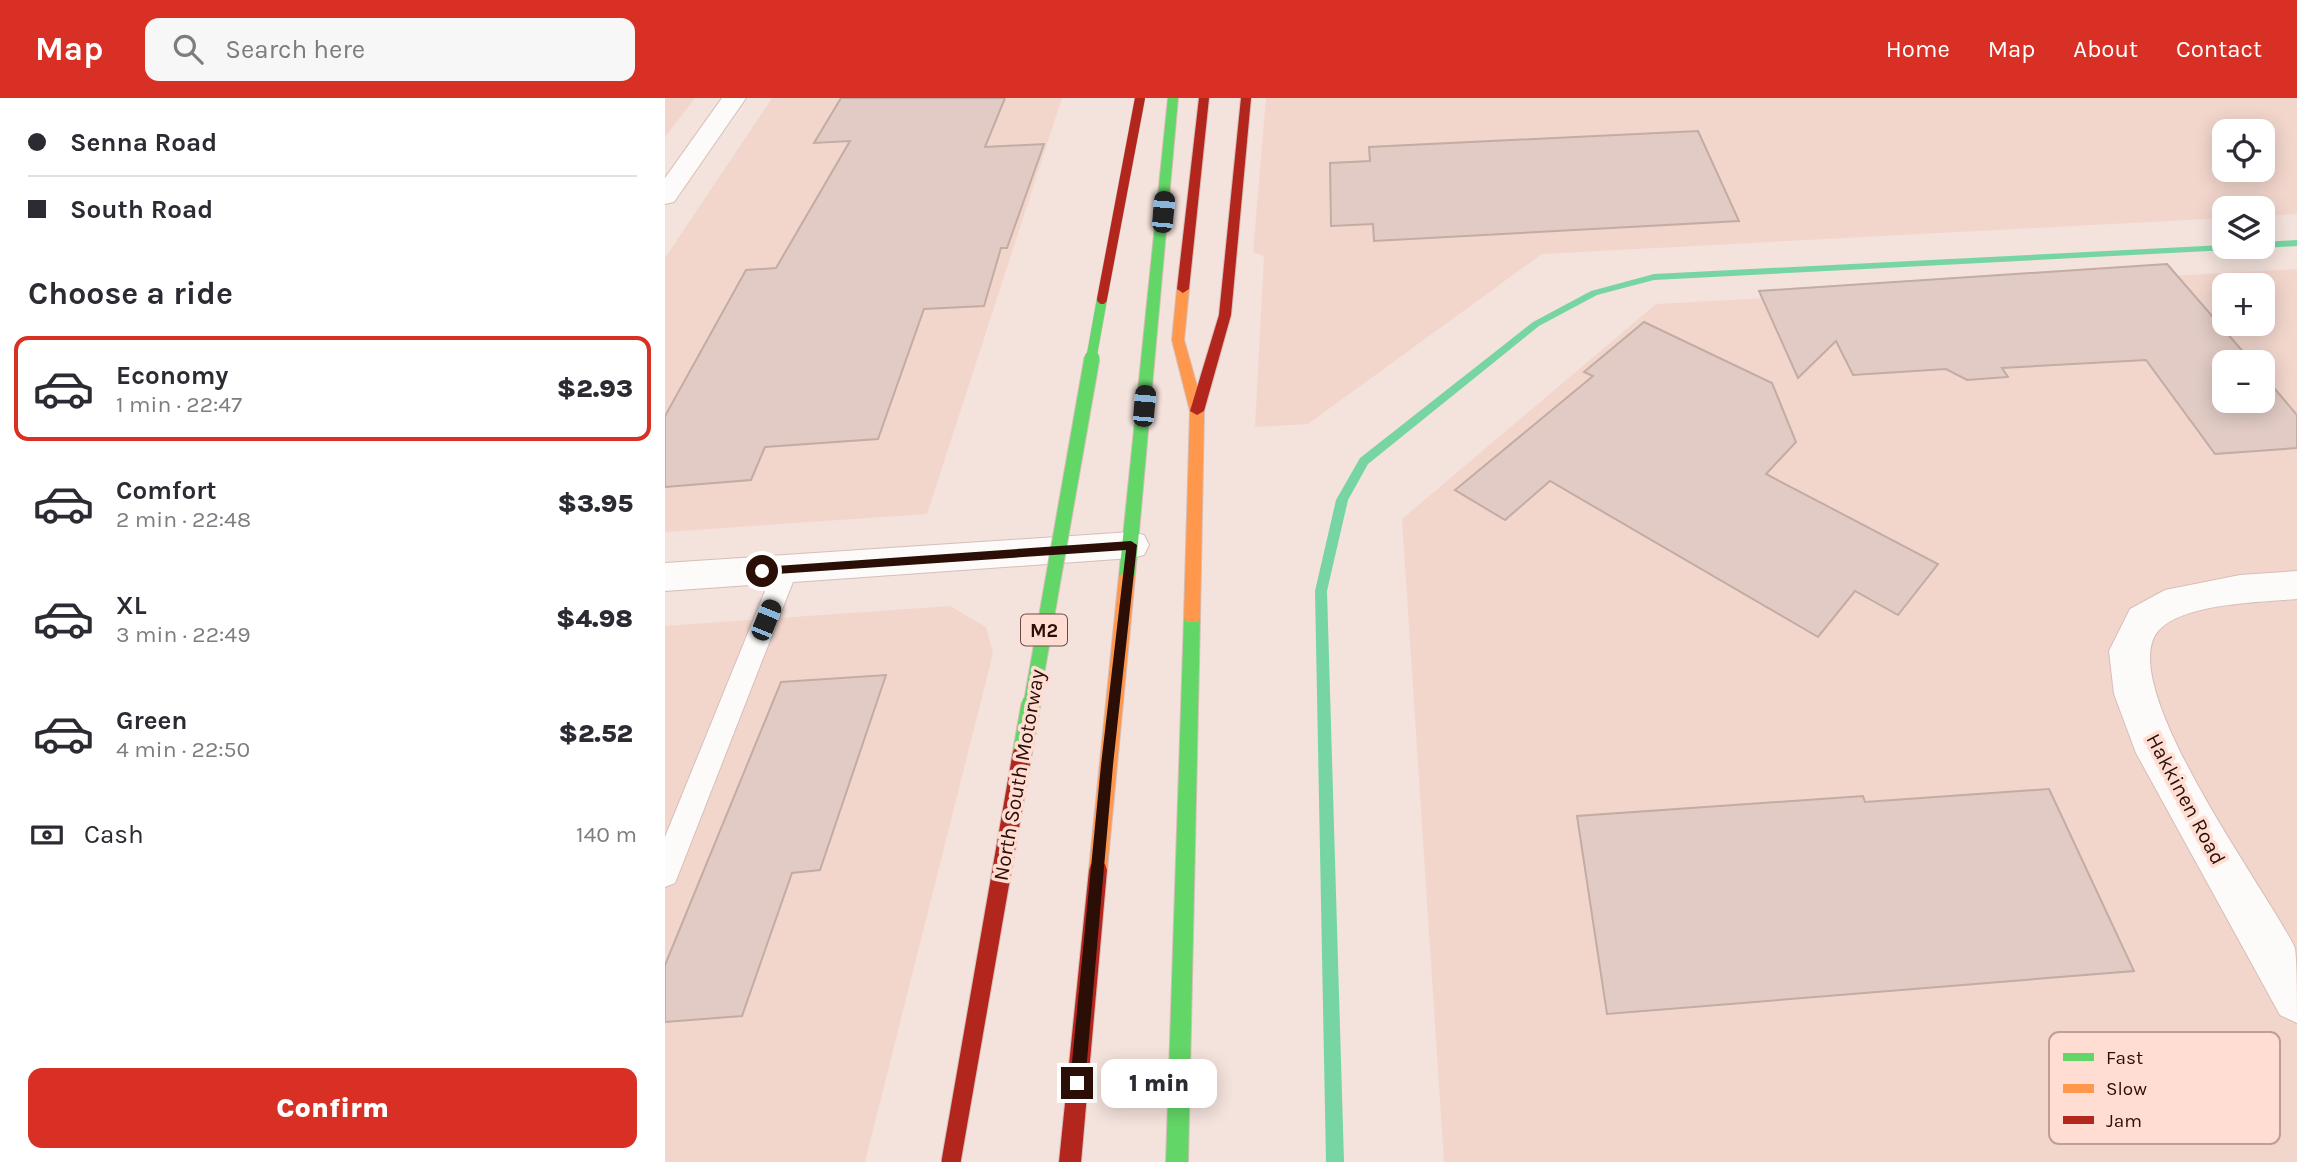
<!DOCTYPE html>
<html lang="en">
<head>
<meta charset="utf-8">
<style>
	:root { --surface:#fff; --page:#f7f7f7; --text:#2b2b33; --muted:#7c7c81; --line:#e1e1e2; --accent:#d93025 }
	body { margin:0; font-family:Karla,sans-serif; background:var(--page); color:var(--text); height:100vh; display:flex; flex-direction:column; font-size:26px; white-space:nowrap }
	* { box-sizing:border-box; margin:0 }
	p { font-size:23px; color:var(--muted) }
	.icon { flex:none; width:38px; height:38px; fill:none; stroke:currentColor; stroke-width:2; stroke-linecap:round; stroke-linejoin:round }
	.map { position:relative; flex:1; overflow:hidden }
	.details { display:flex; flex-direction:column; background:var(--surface); width:665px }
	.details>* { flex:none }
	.banner { display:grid; align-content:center; height:154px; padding:0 28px; background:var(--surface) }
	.controls { position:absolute; left:1547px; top:21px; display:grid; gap:14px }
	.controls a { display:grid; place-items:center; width:63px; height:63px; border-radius:14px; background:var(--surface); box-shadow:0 4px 18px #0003; font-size:35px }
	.end { position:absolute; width:32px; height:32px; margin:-16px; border:9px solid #2b0e05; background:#fff; box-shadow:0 0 0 4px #fff }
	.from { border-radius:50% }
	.bubble { position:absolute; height:49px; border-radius:14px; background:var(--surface); box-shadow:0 4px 18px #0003; font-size:23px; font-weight:800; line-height:49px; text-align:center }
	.car { position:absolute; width:21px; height:42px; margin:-21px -10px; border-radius:9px; box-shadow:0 0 5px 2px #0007; background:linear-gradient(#222 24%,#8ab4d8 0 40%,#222 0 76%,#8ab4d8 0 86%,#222 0) }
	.banner b { display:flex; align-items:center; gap:24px; height:66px; font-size:26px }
	.banner b+b { border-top:2px solid var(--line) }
	.banner i { width:18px; height:18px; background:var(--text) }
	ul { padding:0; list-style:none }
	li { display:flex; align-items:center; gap:21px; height:105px; margin:0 14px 10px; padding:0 14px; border:4px solid transparent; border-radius:14px }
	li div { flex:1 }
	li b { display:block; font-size:26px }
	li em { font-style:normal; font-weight:800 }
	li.active { border-color:var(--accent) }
	li>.icon { width:63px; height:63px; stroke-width:1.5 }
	h2 { padding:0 28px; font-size:32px; line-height:84px }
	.pay { display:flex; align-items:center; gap:18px; height:77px; padding:0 28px; font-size:26px }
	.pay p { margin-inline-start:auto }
	.cta { display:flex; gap:14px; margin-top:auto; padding:14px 28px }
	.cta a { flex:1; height:80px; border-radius:14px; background:var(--accent); color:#fff; font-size:28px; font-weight:800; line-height:80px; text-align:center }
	header { display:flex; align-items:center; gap:42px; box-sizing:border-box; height:98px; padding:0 35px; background:var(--accent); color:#fff }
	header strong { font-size:33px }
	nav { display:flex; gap:38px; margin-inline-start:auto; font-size:24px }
	.search { width:490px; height:63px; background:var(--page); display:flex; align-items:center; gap:18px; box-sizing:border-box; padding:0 24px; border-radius:14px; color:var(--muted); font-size:26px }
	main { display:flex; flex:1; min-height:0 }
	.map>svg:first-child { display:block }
	.built { fill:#f2d6cc; fill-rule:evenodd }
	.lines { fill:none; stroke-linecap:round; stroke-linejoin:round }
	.stream { fill:#77d5a4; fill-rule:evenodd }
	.building { fill:#e1cbc4; stroke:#c2aca4; stroke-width:2 }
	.lane-casing { stroke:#d6beb7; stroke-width:2 }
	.street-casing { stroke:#d6beb7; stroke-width:2 }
	.fast-casing { stroke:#d6beb7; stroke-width:2 }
	.slow-casing { stroke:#d6beb7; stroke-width:2 }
	.jam-casing { stroke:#d6beb7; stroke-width:2 }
	.lane { fill:#fdfbfa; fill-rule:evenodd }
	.street { fill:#fdfbfa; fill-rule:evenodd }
	.fast { fill:#63d668; fill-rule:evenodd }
	.slow { fill:#ff974d; fill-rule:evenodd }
	.jam { fill:#b3261e; fill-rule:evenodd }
	.fast-bridge-far2-casing { stroke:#d6beb7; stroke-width:11; stroke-linecap:butt }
	.fast-bridge-far1-casing { stroke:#d6beb7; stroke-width:17; stroke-linecap:butt }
	.fast-bridge-casing { stroke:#d6beb7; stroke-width:21; stroke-linecap:butt }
	.jam-bridge-far1-casing { stroke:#d6beb7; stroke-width:11; stroke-linecap:butt }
	.jam-bridge-casing { stroke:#d6beb7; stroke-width:21; stroke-linecap:butt }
	.fast-bridge-far2 { stroke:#63d668; stroke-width:10 }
	.fast-bridge-far1 { stroke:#63d668; stroke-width:15 }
	.fast-bridge { stroke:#63d668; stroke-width:19 }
	.jam-bridge-far1 { stroke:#b3261e; stroke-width:10 }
	.jam-bridge { stroke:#b3261e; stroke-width:19 }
	.route { fill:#2b0e05 }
	.labels { text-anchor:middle; stroke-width:7; stroke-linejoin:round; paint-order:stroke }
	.shield { fill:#ffddd2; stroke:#6b4c42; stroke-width:2 }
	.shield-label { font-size:19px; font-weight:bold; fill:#2b0e05 }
	.street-label { font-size:21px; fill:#2b0e05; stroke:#ffddd2 }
	.key { fill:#ffddd2; stroke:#bf9f94; stroke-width:2 }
	.key-label { font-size:19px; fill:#2b0e05 }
</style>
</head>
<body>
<header>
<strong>Map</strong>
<div class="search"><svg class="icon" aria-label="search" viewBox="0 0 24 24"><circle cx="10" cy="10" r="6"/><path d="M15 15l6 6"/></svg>Search here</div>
<nav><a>Home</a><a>Map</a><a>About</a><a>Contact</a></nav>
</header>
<main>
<section class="details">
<div class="banner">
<b><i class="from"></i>Senna Road</b>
<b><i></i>South Road</b>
</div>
<h2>Choose a ride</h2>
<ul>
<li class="active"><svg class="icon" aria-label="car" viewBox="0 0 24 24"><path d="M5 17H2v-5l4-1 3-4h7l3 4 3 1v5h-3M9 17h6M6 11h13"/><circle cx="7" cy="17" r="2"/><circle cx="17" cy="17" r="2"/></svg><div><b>Economy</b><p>1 min · 22:47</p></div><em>$2.93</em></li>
<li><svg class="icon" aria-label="car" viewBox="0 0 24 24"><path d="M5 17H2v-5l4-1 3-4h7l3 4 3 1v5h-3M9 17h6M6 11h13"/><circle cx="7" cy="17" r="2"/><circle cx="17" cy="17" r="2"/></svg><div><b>Comfort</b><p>2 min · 22:48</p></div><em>$3.95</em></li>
<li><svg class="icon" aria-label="car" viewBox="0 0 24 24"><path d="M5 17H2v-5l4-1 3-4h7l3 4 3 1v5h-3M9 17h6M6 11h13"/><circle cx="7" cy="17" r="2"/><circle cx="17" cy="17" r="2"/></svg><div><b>XL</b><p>3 min · 22:49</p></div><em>$4.98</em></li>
<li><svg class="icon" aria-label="car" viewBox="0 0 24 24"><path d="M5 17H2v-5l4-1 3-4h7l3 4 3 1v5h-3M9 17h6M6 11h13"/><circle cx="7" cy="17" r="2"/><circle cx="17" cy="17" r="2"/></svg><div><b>Green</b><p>4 min · 22:50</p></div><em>$2.52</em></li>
</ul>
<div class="pay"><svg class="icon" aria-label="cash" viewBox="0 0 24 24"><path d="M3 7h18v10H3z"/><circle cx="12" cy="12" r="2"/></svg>Cash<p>140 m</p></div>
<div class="cta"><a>Confirm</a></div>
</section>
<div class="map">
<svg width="1632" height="1064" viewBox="0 0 1632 1064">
	<rect width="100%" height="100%" fill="#f4e2dc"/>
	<path class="built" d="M0 0H30L0 39Z
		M107 0H397L262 416 0 434V160Z
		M601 0H1632V116L1598 118V110H1559V120L877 156 643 326 590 329 599 158 588 154ZM1559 33H1598V72H1559Z
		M1632 171V1064H779L737 421 991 206ZM1559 187H1598V226H1559ZM1559 264H1598V303H1559Z
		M285 508 321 529 328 555 200 1064H0V528Z"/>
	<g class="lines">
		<path class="stream" d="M1632 142V148L1598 150 1595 149H1598V144Z
			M1559 147V149H1567L1563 152 989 182 932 197 874 228 703 366 683 402 662 493 679 1064H661L650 493 671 402 695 360 868 224 926 193 989 176Z"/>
	</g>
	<path class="building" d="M176 0H340L320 49 379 46 342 150H336L319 208 259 211 213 341 100 349 86 382 0 389V318L81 172 111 170 185 43 149 45Z
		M1033 33 1074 123 709 143 708 126 666 128 665 65 705 63 704 49Z
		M1502 166 1587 264H1559V303H1598V277L1632 317V350L1550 356 1481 262 1337 270 1343 279 1302 282 1281 271 1188 277 1171 243 1133 280 1094 193Z
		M979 224 1107 285 1131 344 1101 376 1273 466 1233 517 1190 493 1153 539 885 383 840 422 790 392 928 278 919 274Z
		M221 577 155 772 127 775 77 918 0 924V867L116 584Z
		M1384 691 1469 873 942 916 912 718 1198 698 1200 704Z"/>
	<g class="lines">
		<g class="lane-casing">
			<path id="lane" d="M121 462 129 465 133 471 14 775 10 785 0 789V739L109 471 113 465Z"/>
		</g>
		<g class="street-casing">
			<path id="street" d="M57 0H81L9 104 0 106V80Z
				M466 434 479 437 484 447 479 457 466 460 0 493V465Z
				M1632 473V501C1597 504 1519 505 1494 532 1446 584 1604 795 1630 850 1632 864 1632 907 1632 925L1615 917 1471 655 1449 596 1444 553 1465 511 1500 492 1575 477Z"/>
		</g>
		<g class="fast-casing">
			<path id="fast" d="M503 0H513L470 478 462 484 454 478Z
				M527 514 533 516 535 520 523 1064H501L519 520 521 516Z"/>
		</g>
		<g class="slow-casing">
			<path id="slow" d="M518 187 524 191 519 242 539 313 535 520 533 524H521L519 520 525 313 507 242 512 191Z
				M462 472 470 478 442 772 440 778 433 781 426 778 424 772 454 478Z"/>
		</g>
		<g class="jam-casing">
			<path id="jam" d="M534 0H544L524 191 518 195 512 191Z
				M576 0H586L566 217 539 313 532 317 525 313 554 217Z
				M433 763 440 766 442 772 416 1064H394L424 772 426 766Z"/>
		</g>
		<use href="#lane" class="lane"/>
		<use href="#street" class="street"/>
		<use href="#fast" class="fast"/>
		<use href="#slow" class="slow"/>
		<use href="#jam" class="jam"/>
		<g class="fast-bridge-far2-casing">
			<path id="fast-bridge-far2" d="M426 262 437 201"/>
		</g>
		<g class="fast-bridge-far1-casing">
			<path id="fast-bridge-far1" d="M366 607 427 260"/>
		</g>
		<g class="fast-bridge-casing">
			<path id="fast-bridge" d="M357 657 366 606"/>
		</g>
		<g class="jam-bridge-far1-casing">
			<path id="jam-bridge-far1" d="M437 201 475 0"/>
		</g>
		<g class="jam-bridge-casing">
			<path id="jam-bridge" d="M286 1064 357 657"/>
		</g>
		<use href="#fast-bridge-far2" class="fast-bridge-far2"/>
		<use href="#fast-bridge-far1" class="fast-bridge-far1"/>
		<use href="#fast-bridge" class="fast-bridge"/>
		<use href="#jam-bridge-far1" class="jam-bridge-far1"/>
		<use href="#jam-bridge" class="jam-bridge"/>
	</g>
	<path class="route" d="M466 443 472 447 448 667 420 985 418 990 412 992 407 990 405 985 436 667 461 452 97 477 91 473 97 469Z"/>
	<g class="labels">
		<rect class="shield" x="356" y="516.5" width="46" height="31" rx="5"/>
		<g class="shield-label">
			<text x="379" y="539">M2</text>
		</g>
		<g class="street-label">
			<text transform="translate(354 677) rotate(-80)" y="7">North South Motorway</text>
			<text transform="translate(1521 701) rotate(62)" y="7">Hakkinen Road</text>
		</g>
	</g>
	<rect x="1384" y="934" width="231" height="112" rx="10" class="key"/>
	<rect x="1398" y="955" width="31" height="8" fill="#63d668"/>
	<rect x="1398" y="986" width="31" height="9" fill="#ff974d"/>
	<rect x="1398" y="1018" width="31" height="8" fill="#b3261e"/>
	<g class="key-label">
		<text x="1441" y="966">Fast</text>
		<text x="1441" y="997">Slow</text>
		<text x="1441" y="1029">Jam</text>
	</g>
</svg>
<div class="controls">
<a><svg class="icon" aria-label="locate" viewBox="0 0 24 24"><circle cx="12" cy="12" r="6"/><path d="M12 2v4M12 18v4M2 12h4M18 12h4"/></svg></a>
<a><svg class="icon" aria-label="layers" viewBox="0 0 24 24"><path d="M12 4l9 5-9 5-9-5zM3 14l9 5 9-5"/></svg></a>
<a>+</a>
<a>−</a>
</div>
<i class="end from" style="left:97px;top:473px"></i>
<i class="end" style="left:412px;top:985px"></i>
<div class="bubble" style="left:436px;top:961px;width:116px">1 min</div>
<i class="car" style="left:498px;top:114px;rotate:5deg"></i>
<i class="car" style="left:479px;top:308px;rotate:5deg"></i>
<i class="car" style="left:101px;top:522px;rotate:22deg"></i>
</div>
</main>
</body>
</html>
